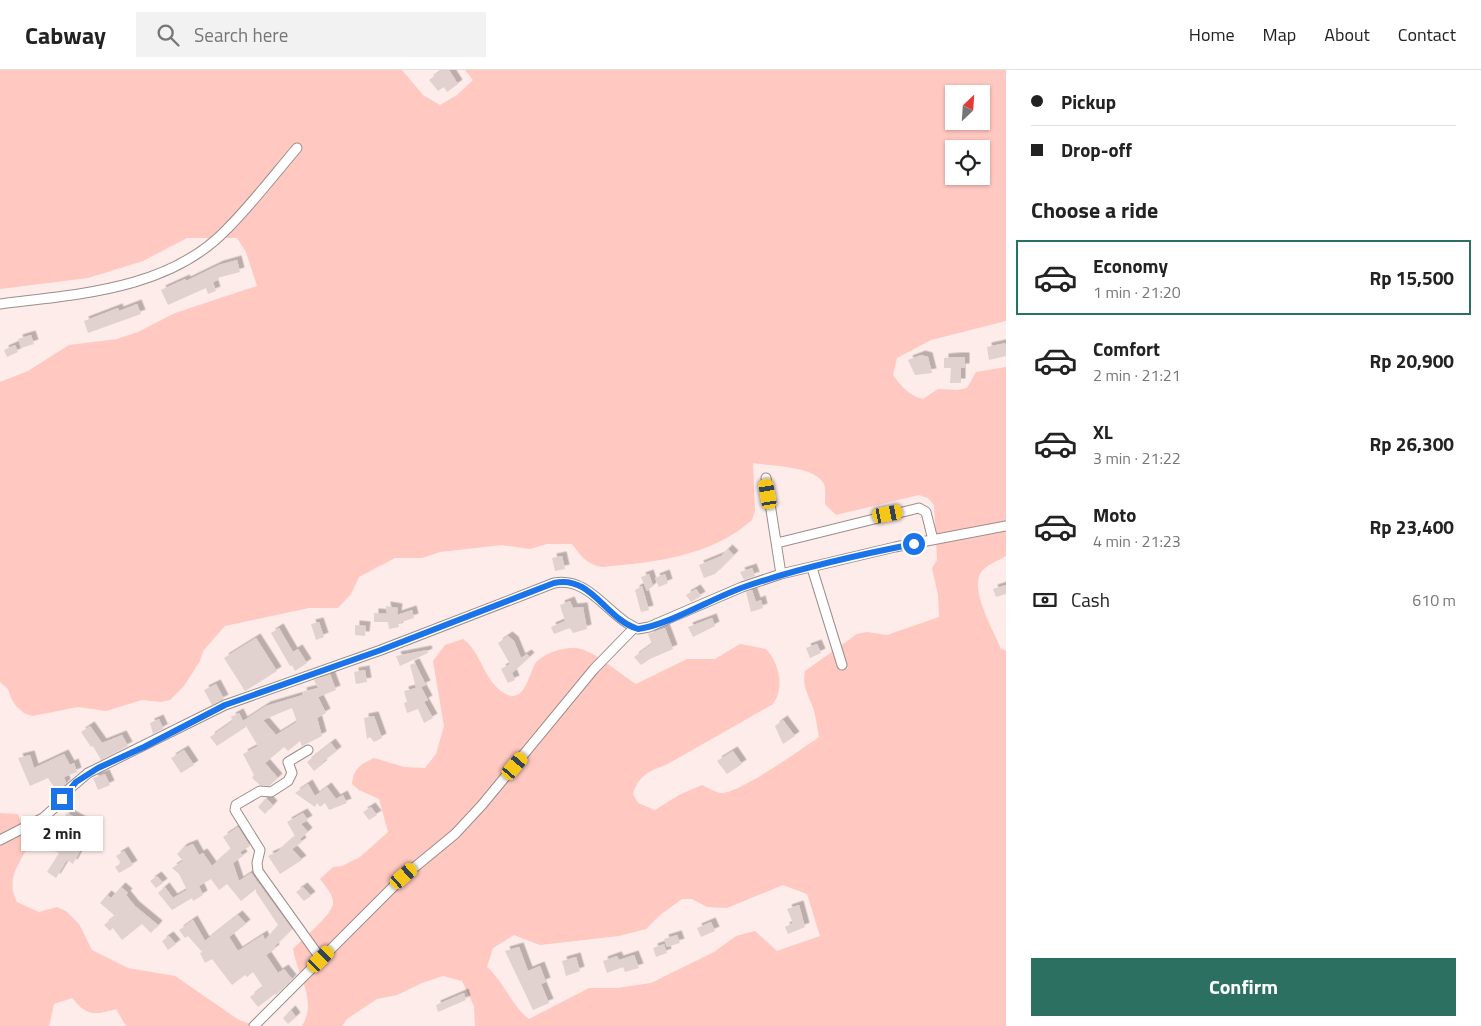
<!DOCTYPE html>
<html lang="en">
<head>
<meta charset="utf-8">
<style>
	:root { --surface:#fff; --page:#f2f2f2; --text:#222; --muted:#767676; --line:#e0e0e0; --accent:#2c7062 }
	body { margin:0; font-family:"Titillium Web",sans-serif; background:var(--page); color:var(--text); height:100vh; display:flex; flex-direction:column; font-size:19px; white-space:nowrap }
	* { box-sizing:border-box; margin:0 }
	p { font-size:16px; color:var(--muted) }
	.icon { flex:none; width:28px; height:28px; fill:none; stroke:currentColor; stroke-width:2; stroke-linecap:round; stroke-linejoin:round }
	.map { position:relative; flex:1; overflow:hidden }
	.drawer { display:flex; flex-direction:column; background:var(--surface); width:475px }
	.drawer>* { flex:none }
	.hud { display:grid; align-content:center; height:110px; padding:0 25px; background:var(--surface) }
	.needle { width:32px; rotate:25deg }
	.fabs { position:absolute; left:945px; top:15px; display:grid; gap:10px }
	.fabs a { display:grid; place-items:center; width:45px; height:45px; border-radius:0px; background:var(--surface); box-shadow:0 1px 4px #0004; font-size:25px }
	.end { position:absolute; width:22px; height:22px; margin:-11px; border:6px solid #1a73e8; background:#fff; box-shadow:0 0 0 2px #fff }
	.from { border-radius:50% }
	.bubble { position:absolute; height:35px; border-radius:0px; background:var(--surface); box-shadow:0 1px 4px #0004; font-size:16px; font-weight:700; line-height:35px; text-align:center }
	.car { position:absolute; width:15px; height:30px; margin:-15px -8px; border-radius:6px; box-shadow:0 0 4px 1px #0007; background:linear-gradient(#f5c518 24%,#345 0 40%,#f5c518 0 76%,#345 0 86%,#f5c518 0) }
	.hud b { display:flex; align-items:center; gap:18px; height:48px; font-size:19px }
	.hud b+b { border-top:1px solid var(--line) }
	.hud i { width:12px; height:12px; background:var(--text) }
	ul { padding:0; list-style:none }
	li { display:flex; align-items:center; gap:15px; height:75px; margin:0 10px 8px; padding:0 15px; border:2px solid transparent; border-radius:0px }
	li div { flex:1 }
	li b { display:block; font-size:19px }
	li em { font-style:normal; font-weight:700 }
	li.on { border-color:var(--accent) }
	li>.icon { width:45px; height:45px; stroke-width:1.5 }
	h2 { padding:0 25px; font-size:22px; line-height:60px }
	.pay { display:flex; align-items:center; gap:12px; height:55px; padding:0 25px; font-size:19px }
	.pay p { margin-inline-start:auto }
	.button { display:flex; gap:10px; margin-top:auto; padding:10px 25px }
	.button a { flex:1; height:58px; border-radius:0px; background:var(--accent); color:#fff; font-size:20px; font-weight:700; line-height:58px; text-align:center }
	header { display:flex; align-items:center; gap:30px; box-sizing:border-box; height:70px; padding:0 25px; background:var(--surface); border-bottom:1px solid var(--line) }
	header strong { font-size:24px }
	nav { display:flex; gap:28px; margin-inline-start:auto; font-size:18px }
	.search { width:350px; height:45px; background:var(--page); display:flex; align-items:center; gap:12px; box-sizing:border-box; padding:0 18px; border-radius:0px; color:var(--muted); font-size:19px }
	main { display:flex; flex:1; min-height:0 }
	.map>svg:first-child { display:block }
	.green { fill:#ffc8c0; fill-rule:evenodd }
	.building { fill:#e1d1cf; fill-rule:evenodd; filter:url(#shadow) }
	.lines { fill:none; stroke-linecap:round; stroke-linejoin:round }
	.minor-casing { stroke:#9d8d8b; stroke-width:11 }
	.minor { stroke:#fff; stroke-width:9 }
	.route { stroke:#1a73e8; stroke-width:6 }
</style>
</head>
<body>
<header>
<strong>Cabway</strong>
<div class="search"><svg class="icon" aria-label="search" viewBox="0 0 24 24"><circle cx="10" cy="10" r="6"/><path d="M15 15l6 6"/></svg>Search here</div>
<nav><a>Home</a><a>Map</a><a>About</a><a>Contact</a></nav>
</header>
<main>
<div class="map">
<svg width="1006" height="956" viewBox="0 0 1006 956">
	<defs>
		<filter id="shadow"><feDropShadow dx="4.5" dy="-4.5" stdDeviation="0" flood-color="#0004"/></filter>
	</defs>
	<rect width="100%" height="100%" fill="#fdece9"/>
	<path class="green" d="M0 0H402L423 25 440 35 457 25 473 10 465 0H1006V251L931 270 897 288 893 305C902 317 908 325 923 329L938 319 957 320 967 318 976 302 1006 297V486C998 491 988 494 982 501 968 518 994 561 1001 579L1006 580V956H475L474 936 462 911 443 906 422 913 397 925 377 929 347 949 342 956H302C318 930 297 905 293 879 302 869 331 846 333 834 334 825 325 816 320 809L333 797 342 796 360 787 388 762 379 729 359 720 352 714C353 699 361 694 374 688L404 697 425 698 436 684 444 656 433 591 445 575 463 569C482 583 483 610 504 623 524 636 529 604 535 594 543 582 571 574 584 580 602 587 620 604 636 614L687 589H715L740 574 766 579C779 593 785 617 773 634L666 695C649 701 638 706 633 724L638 733 655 740 679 725 702 715C707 717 715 722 720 723 737 725 802 679 819 667 817 657 816 645 812 635 807 622 802 615 805 601L857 564 867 562 887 565 939 547 938 525 932 498 937 490 934 435 928 428 919 425 836 445 825 434C825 428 826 420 824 414 816 396 771 396 753 393L755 441 752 450C710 487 655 492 602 497 586 494 581 486 572 474H547L530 479 502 475 440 482 422 488H395L359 507 351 524 338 538H309L225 556 203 581 200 591 184 616 170 630 161 632 142 630 106 641 78 637 32 646 24 643 16 636 11 628 8 619 0 612V312L28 301 69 275 117 269 138 262 175 243 257 216 246 182 237 168H187L143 191 88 208 0 219ZM954 24H981V51H954ZM954 79H981V106H954ZM783 815 807 824 820 866 777 881 755 861 736 866 714 882 651 913 617 918H589L529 949C511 935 504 912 487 897L493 878 514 865 540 875 619 866 646 859 660 845 682 829H692L707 837 727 838Z
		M0 743 18 744 27 778C17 797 6 811 17 832L39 842 57 837 66 841 79 854 92 880 128 898 175 906 239 950 257 956H126L116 939C94 945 88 947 72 928L54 934 49 956H0Z"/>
	<path class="building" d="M442 0H449L458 14 447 22 444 17 438 21 429 10Z
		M237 190 240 202 217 208 218 210 213 212 216 221 208 224 206 218 168 235 161 220 185 209 186 211 219 195Z
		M137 234 141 244 88 263 84 251 118 238 119 241Z
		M31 265 34 274 21 278 18 269Z
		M1006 273V286L989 290 987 277Z
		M15 275 18 282 7 287 4 280Z
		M921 285 928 287 932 303 915 305 908 290Z
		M956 287H965V298H961V313H950L951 298H944V288Z
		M728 479 734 485 715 504 704 508 699 495 721 486Z
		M562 486 565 499 555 501 552 488Z
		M752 498 755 506 744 510 740 502Z
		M649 504 653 516 647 521 641 507Z
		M665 504 668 513 659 517 655 508Z
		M1006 515V524L996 527 993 519Z
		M642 516 649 540 641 542 635 520Z
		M696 519 701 526 691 532 686 525Z
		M752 520 756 532 761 530 763 538 751 542 746 522Z
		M570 531 573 538 583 537 587 559 573 563 570 558 554 564 551 557 565 551 560 535Z
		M386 536 398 538 397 545 412 540 414 548 398 553 399 557 389 559 388 552H374V543L387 544Z
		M712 548 715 556 693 567 688 557Z
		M319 552 324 567 316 570 311 554Z
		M355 555 366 556 365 566 355 565Z
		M279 558 293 582 298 579 307 593 295 601 292 595 290 596 271 563Z
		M665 558 673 579 650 589 641 595 634 587 652 574 648 564Z
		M508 566 514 571 521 588 527 584 530 587 512 603 515 610 508 613 501 599 510 594 498 573Z
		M256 568 277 601 245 621 224 588Z
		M817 574 821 583 810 588 806 578Z
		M427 580 428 583 400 596 396 586Z
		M415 593 426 615 421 617 428 630 424 632 433 648 424 653 418 639 407 643 404 633 407 632 404 621 416 618 410 595Z
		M365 600 367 612 356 614 354 602Z
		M330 604 336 620 318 627 326 643 317 648 322 666 302 676 300 671 288 681 284 677 265 693 278 708 269 716 260 715 252 708 254 705 243 684 258 676 243 651 246 657 217 676 210 667 233 651 231 647 239 643 243 651 266 636 303 625 302 622 318 618 314 610ZM292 638 297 652 276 665 263 650Z
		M216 614 224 629 212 635 204 620Z
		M374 646 382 668 374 672 370 667 367 669 364 648Z
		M159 649 163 658 166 657 153 664 150 653Z
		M783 650 795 666 783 674 775 656Z
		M90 656 102 673 122 665 128 676 101 690 93 676 91 677 81 662Z
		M331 673 337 681 321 693 323 694 314 701 307 692Z
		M184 680 194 695 181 703 171 688Z
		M733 681 742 694 727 704 717 691Z
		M64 684 70 695 74 693 77 702 64 707 66 713 58 723 48 708 30 716 18 688 30 685 34 698Z
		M105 704 110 715 98 720 93 708Z
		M308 714 315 726 327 717 336 729 343 725 347 733 329 740 325 733 320 737 317 733 315 737 295 723Z
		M266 728 273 735 265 744 258 737Z
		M371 737 377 745 369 750 363 742Z
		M67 743 82 751 76 761 62 752Z
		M303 743 308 750 301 754 308 762 300 769 302 772 292 779 302 790 280 804 268 786 277 782 295 766 287 752Z
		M238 757 250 776 240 782 243 786 233 793 239 811 251 803 292 859 274 877 275 879 266 885 278 903 284 899 292 909 276 925 275 924 258 937 250 927 263 917 253 902 247 907 245 905 232 915 212 889 205 893 200 883 202 882 188 866 185 868 179 860 193 850 205 871 238 845 246 854 229 867 238 881 263 865 265 870 278 855 256 822V819L241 831 227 814 219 820 211 809 199 816 203 825 193 831 192 828 172 840 158 823 165 817 173 828 187 820 179 804 172 798 183 791 177 784 183 778 193 774 199 785 203 783 212 796 231 779 223 767Z
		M47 768 80 781 73 794 67 790 56 808 47 802 59 783 43 776Z
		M124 781 133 795 119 803 115 797 121 793 116 786Z
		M157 806 163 813 156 818 150 811Z
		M121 817 128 823 126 825 135 836 158 855 151 863 142 854 122 870 113 858 110 861 104 855 115 846 100 833 107 825 111 828Z
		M303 817 311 826 304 831 296 822Z
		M799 835 805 857 788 864 785 857 793 853 787 839Z
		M711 852 715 861 701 867 697 858Z
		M677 865 680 873 667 877 664 869Z
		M169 866 176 874 168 880 162 871Z
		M664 874 667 883 656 887 653 878Z
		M519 877 528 901 540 896 546 912 541 914 549 933 533 940 505 881Z
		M634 885 639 898 625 902 623 897 607 903 603 891 617 886 619 890Z
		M576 887 580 901 566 906 562 891Z
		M464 923 466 930 438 942 436 935Z
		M291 940 296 947 288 954 283 948Z"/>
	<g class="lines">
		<g class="minor-casing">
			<path id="minor" d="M0 234C78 224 169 220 227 159 252 134 274 105 297 78
				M766 408 781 504
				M777 473 919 438 926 442 933 470
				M812 498 842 595
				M308 680 288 692 292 703 288 711 271 722 260 721 236 735 235 740 260 780 257 793 258 801 321 889
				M0 770 43 748 53 739 68 720 88 703 225 635 381 580 554 513C585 507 603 537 627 553L638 559 649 557 742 517 781 504 895 477 1006 456
				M254 956 404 806 455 764 482 735 594 599 634 558"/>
		</g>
		<use href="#minor" class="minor"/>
	</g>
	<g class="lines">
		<path class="route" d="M62 729 76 712 98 698 144 677 225 635 381 580 554 513C592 505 605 549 638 559 669 555 712 528 744 517 799 498 857 485 914 474"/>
	</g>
</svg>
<div class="fabs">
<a><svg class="needle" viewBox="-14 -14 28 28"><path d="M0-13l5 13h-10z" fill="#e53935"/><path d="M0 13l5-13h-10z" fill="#767676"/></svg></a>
<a><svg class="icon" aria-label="locate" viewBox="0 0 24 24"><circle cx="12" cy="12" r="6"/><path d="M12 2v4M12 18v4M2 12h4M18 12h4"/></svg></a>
</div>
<i class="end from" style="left:914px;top:474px"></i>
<i class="end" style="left:62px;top:729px"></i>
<div class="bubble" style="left:21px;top:746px;width:82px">2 min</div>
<i class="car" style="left:768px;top:424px;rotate:350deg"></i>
<i class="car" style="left:888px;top:444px;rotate:79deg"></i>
<i class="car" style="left:515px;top:696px;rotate:40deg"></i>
<i class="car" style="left:404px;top:806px;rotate:49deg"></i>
<i class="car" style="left:321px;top:889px;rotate:45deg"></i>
</div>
<section class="drawer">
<div class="hud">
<b><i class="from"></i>Pickup</b>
<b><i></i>Drop-off</b>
</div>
<h2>Choose a ride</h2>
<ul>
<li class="on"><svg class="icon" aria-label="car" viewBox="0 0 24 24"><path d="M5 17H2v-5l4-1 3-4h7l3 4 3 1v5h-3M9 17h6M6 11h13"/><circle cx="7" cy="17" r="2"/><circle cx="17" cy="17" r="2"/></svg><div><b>Economy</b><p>1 min · 21:20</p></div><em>Rp 15,500</em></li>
<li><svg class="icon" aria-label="car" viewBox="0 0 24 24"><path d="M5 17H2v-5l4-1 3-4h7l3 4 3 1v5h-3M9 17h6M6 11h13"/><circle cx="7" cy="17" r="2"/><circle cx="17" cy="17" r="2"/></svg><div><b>Comfort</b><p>2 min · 21:21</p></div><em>Rp 20,900</em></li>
<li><svg class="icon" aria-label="car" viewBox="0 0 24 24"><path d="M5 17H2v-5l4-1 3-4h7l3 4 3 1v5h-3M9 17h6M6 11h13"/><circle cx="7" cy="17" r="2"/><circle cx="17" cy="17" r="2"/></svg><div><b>XL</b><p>3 min · 21:22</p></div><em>Rp 26,300</em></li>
<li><svg class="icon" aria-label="car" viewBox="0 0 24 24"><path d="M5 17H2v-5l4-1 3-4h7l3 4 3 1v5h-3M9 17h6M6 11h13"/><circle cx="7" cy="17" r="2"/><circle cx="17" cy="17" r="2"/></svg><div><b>Moto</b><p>4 min · 21:23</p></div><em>Rp 23,400</em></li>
</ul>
<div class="pay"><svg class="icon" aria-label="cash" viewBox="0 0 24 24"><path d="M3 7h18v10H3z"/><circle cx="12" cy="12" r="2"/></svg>Cash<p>610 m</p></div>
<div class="button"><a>Confirm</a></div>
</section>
</main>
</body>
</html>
